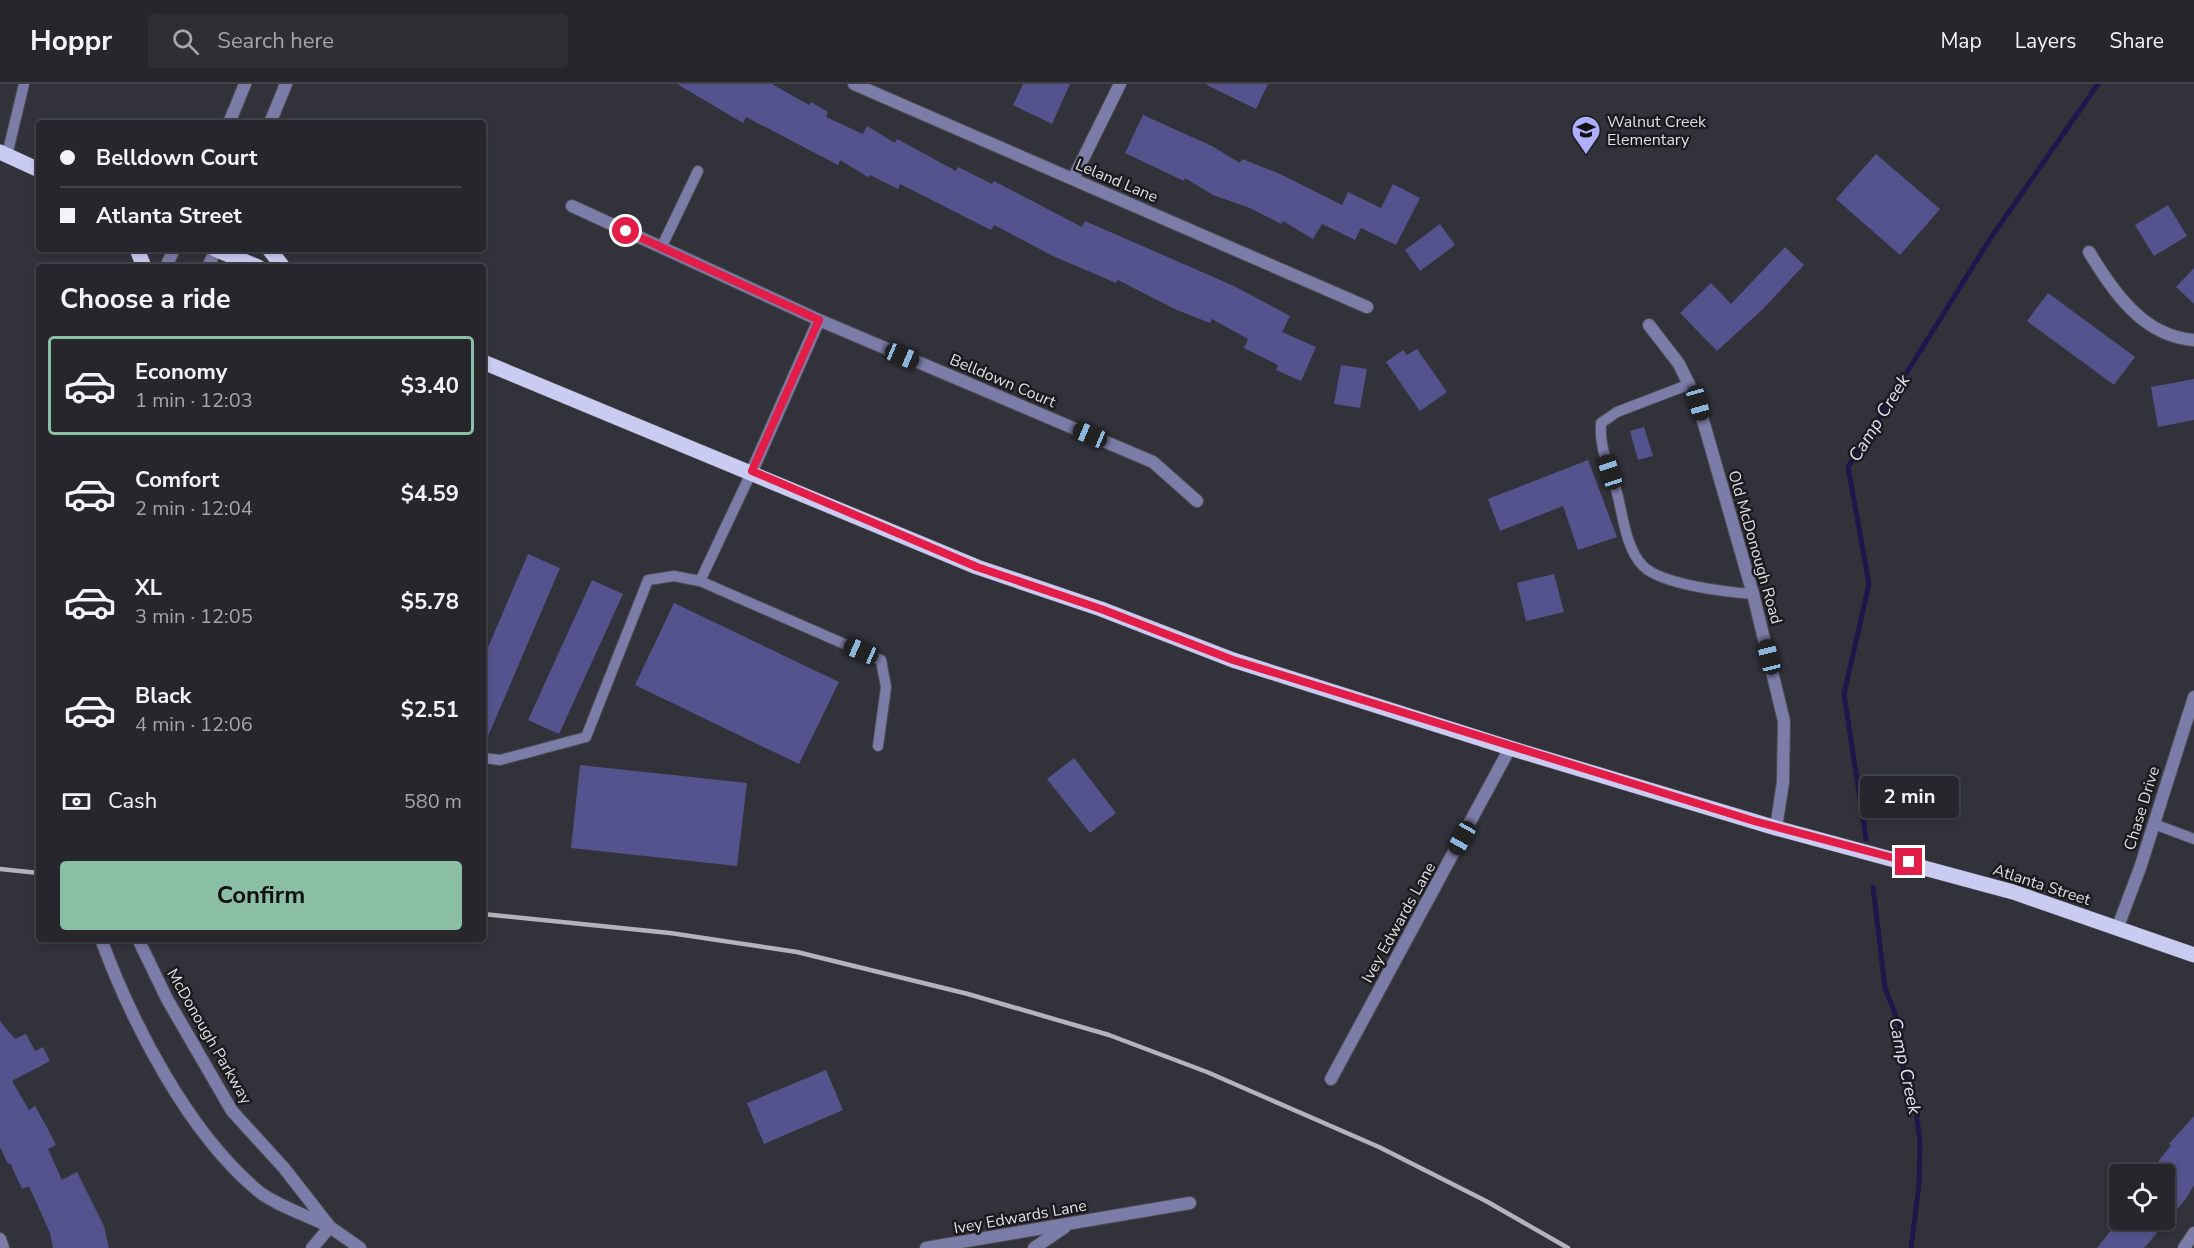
<!DOCTYPE html>
<html lang="en">
<head>
<meta charset="utf-8">
<style>
	:root { --surface:#26262c; --page:#2e2e34; --text:#f1f3f6; --muted:#a4a5a9; --line:#424348; --accent:#8abfa5 }
	body { margin:0; font-family:"Nunito Sans",sans-serif; background:var(--page); color:var(--text); height:100vh; display:flex; flex-direction:column; font-size:22px; white-space:nowrap }
	* { box-sizing:border-box; margin:0 }
	p { font-size:20px; color:var(--muted) }
	.icon { flex:none; width:33px; height:33px; fill:none; stroke:currentColor; stroke-width:2; stroke-linecap:round; stroke-linejoin:round }
	.map { position:relative; flex:1; overflow:hidden }
	.drawer { position:absolute; left:36px; top:180px; width:450px; height:678px; display:flex; flex-direction:column; background:var(--surface); border-radius:6px; box-shadow:0 3px 9px #0003,0 0 0 2px var(--line) }
	.drawer>* { flex:none }
	.banner { position:absolute; left:36px; top:36px; width:450px; height:132px; border-radius:6px; box-shadow:0 3px 9px #0003,0 0 0 2px var(--line); display:grid; align-content:center; height:132px; padding:0 24px; background:var(--surface) }
	.buttons { position:absolute; left:2109px; top:1080px; display:grid; gap:12px }
	.buttons a { display:grid; place-items:center; width:66px; height:66px; border-radius:6px; background:var(--surface); box-shadow:0 3px 9px #0003,0 0 0 2px var(--line); font-size:30px }
	.end { position:absolute; width:27px; height:27px; margin:-14px; border:8px solid #e11d48; background:#fff; box-shadow:0 0 0 3px #fff }
	.from { border-radius:50% }
	.bubble { position:absolute; height:42px; border-radius:6px; background:var(--surface); box-shadow:0 3px 9px #0003,0 0 0 2px var(--line); font-size:20px; font-weight:700; line-height:42px; text-align:center }
	.car { position:absolute; width:18px; height:36px; margin:-18px -9px; border-radius:8px; box-shadow:0 0 4px 2px #0007; background:linear-gradient(#222 24%,#8ab4d8 0 40%,#222 0 76%,#8ab4d8 0 86%,#222 0) }
	.banner b { display:flex; align-items:center; gap:21px; height:57px; font-size:22px }
	.banner b+b { border-top:2px solid var(--line) }
	.banner i { width:15px; height:15px; background:var(--text) }
	ul { padding:0; list-style:none }
	li { display:flex; align-items:center; gap:18px; height:99px; margin:0 12px 9px; padding:0 12px; border:3px solid transparent; border-radius:6px }
	li div { flex:1 }
	li b { display:block; font-size:22px }
	li em { font-style:normal; font-weight:700 }
	li.on { border-color:var(--accent) }
	li>.icon { width:54px; height:54px; stroke-width:1.5 }
	h2 { padding:0 24px; font-size:27px; line-height:72px }
	.pay { display:flex; align-items:center; gap:15px; height:66px; padding:0 24px; font-size:22px }
	.pay p { margin-inline-start:auto }
	.cta { display:flex; gap:12px; margin-top:auto; padding:12px 24px }
	.cta a { flex:1; height:69px; border-radius:6px; background:var(--accent); color:#111; font-size:24px; font-weight:700; line-height:69px; text-align:center }
	header { display:flex; align-items:center; gap:36px; box-sizing:border-box; height:84px; padding:0 30px; background:var(--surface); border-bottom:2px solid var(--line) }
	header strong { font-size:28px }
	nav { display:flex; gap:33px; margin-inline-start:auto; font-size:21px }
	.search { width:420px; height:54px; background:var(--page); display:flex; align-items:center; gap:15px; box-sizing:border-box; padding:0 21px; border-radius:6px; color:var(--muted); font-size:22px }
	.map>svg:first-child { display:block }
	.lines { fill:none; stroke-linecap:round; stroke-linejoin:round }
	.stream { stroke:#1e174b; stroke-width:5 }
	.building { fill:#55538d }
	.service-casing { stroke:#4e4e56; stroke-width:12 }
	.minor-casing { stroke:#4e4e56; stroke-width:14 }
	.tertiary-casing { stroke:#4e4e56; stroke-width:14 }
	.primary-casing { stroke:#4e4e56; stroke-width:16 }
	.service { stroke:#7c7ca9; stroke-width:10 }
	.minor { stroke:#7c7ca9; stroke-width:12 }
	.tertiary { stroke:#7c7ca9; stroke-width:12 }
	.primary { stroke:#cacbf0; stroke-width:15 }
	.rail { stroke:#b3b3b9; stroke-width:4.5 }
	.route { stroke:#e11d48; stroke-width:8 }
	.labels { text-anchor:middle; stroke-width:5; stroke-linejoin:round; paint-order:stroke }
	.poi-label { font-size:16px; fill:#dfdfe4; stroke:#1b1b1f; text-anchor:start }
	.street-label { font-size:16px; fill:#dfdfe4; stroke:#1b1b1f }
	.water-label { font-size:18px; font-style:italic; fill:#e1e2f4; stroke:#1b1b1f }
</style>
</head>
<body>
<header>
<strong>Hoppr</strong>
<div class="search"><svg class="icon" aria-label="search" viewBox="0 0 24 24"><circle cx="10" cy="10" r="6"/><path d="M15 15l6 6"/></svg>Search here</div>
<nav><a>Map</a><a>Layers</a><a>Share</a></nav>
</header>
<div class="map">
<svg width="2194" height="1164" viewBox="0 0 2194 1164">
	<rect width="100%" height="100%" fill="#32323b"/>
	<g class="lines">
		<path class="stream" d="M1866 755 1844 610 1869 500 1848 383 1990 155 2098 0
			M1873 803 1885 904 1900 942 1903 983 1915 1020 1920 1057 1919 1101 1911 1164"/>
	</g>
	<path class="building" d="M677 0H772L809 21 811 18 828 28 826 33 863 50 867 42 895 59 897 55 956 87 958 83 992 100 994 97 1082 143 1085 137 1234 202 1290 232 1282 248 1316 263 1301 297 1276 286 1278 281 1244 264 1248 255 1212 235 1210 239 1177 226 1118 196 1116 199 1053 172 994 141 991 146 900 100 898 105 870 91 868 93 840 76 838 81 746 33 743 39Z
		M1023 0H1070L1052 40 1013 21Z
		M1205 0H1268L1256 25Z
		M1143 31 1212 62 1240 79 1242 75 1278 89 1342 121 1348 108 1381 124 1393 100 1420 114 1396 161 1361 144 1355 156 1322 140 1313 155 1283 137 1281 140 1250 124 1213 111 1185 94 1184 97 1125 69Z
		M1876 70 1940 125 1900 171 1836 115Z
		M2168 121 2187 152 2154 172 2135 141Z
		M1440 140 1455 161 1420 187 1405 166Z
		M1785 163 1804 181 1763 225 1717 267 1680 229 1711 199 1731 220Z
		M2194 184V220L2176 203Z
		M2048 209 2135 273 2114 301 2027 237Z
		M1417 265 1447 308 1420 327 1386 278 1403 266 1407 271Z
		M1341 281 1367 285 1360 324 1334 320Z
		M2194 295V336L2158 343 2151 303Z
		M1644 343 1653 372 1638 376 1630 347Z
		M1588 376 1617 453 1578 466 1563 422 1500 447 1488 415Z
		M528 470 560 484 483 664V575Z
		M1554 490 1564 528 1526 537 1517 499Z
		M592 496 623 510 559 650 528 636Z
		M674 519 839 598 799 680 635 601Z
		M1074 674 1116 729 1090 749 1047 695Z
		M580 681 747 699 737 782 571 764Z
		M0 937 15 955 26 950 35 967 43 963 50 977 12 997 29 1026 35 1022 49 1047 56 1061 48 1065 62 1096 77 1088 104 1142 109 1164H53L50 1149 29 1102 22 1105 10 1079 8 1080 0 1063Z
		M826 986 843 1026 764 1060 747 1019Z
		M2194 1032V1101L2185 1116 2144 1164H2097L2119 1136H2164V1090H2149L2171 1061 2169 1060Z"/>
	<g class="lines">
		<g class="service-casing">
			<path id="service" d="M7 71 24 0
				M661 164 698 87
				M1690 300 1617 328 1601 339C1599 366 1610 384 1617 409 1623 432 1626 465 1643 482 1662 501 1727 508 1753 510
				M700 497 881 576 886 603 878 662
				M483 674 500 676 586 653 648 496 674 492 700 497 752 387
				M2154 740 2194 755"/>
		</g>
		<g class="minor-casing">
			<path id="minor" d="M854 0 1367 223
				M1073 95 1120 0
				M572 122 819 236 752 387
				M2089 168C2114 208 2142 252 2194 256
				M819 236 1153 378 1197 417
				M1649 241 1679 280 1698 319 1753 510 1784 637 1783 698 1776 744
				M2117 845 2140 784 2194 613
				M1331 995 1510 664
				M0 1155 3 1164
				M312 1164 330 1143
				M926 1164 1190 1119
				M1034 1164 1065 1143
				M2184 1164 2194 1149"/>
		</g>
		<g class="tertiary-casing">
			<path id="tertiary" d="M229 39 245 0
				M270 39 286 0
				M166 183 174 165
				M208 183 216 165
				M101 855C132 939 187 1047 257 1106 273 1120 306 1131 326 1141
				M138 855 167 915 232 1027 284 1084 330 1143 360 1164"/>
		</g>
		<g class="primary-casing">
			<path id="primary" d="M0 68 39 86
				M137 165 144 183
				M215 165 258 183
				M269 165 283 183
				M483 278 977 483 1101 525 1233 576 1510 664 1776 744 2013 808 2194 871"/>
		</g>
		<use href="#service" class="service"/>
		<use href="#minor" class="minor"/>
		<use href="#tertiary" class="tertiary"/>
		<use href="#primary" class="primary"/>
		<path class="rail" d="M0 785 39 789
			M483 830 670 849 797 868 968 910 1109 951 1207 988 1379 1063 1486 1117 1568 1164"/>
	</g>
	<g class="lines">
		<path class="route" d="M626 147 819 236 752 387 977 483 1101 525 1233 576 1754 737 1909 778"/>
	</g>
	<defs>
		<g id="school-pin" transform="scale(1.5)"><path d="M0 17L-7.5 6A9.5 9.5 0 1 1 7.5 6Z" fill="#afaefa" stroke="#1b1b1f"/><path d="M0-5L7-2L0 1L-7-2ZM-4 1L0 2.5L4 1V4Q0 6-4 4Z" fill="#111"/></g>
	</defs>
	<g fill-rule="evenodd">
		<use href="#school-pin" x="1586" y="46"/>
	</g>
	<g class="labels">
		<g class="poi-label">
			<text x="1607" y="43">Walnut Creek<tspan x="1607" dy="18">Elementary</tspan></text>
		</g>
		<g class="street-label">
			<text transform="translate(1117 96) rotate(23)" y="6">Leland Lane</text>
			<text transform="translate(1003 296) rotate(23)" y="6">Belldown Court</text>
			<text transform="translate(1756 463) rotate(74)" y="6">Old McDonough Road</text>
			<text transform="translate(2141 724) rotate(-73)" y="6">Chase Drive</text>
			<text transform="translate(2042 800) rotate(18)" y="6">Atlanta Street</text>
			<text transform="translate(1398 838) rotate(-61)" y="6">Ivey Edwards Lane</text>
			<text transform="translate(210 952) rotate(60)" y="6">McDonough Parkway</text>
			<text transform="translate(1020 1132) rotate(-10)" y="6">Ivey Edwards Lane</text>
		</g>
		<g class="water-label">
			<text transform="translate(1879 334) rotate(-58)" y="6">Camp Creek</text>
			<text transform="translate(1905 982) rotate(78)" y="6">Camp Creek</text>
		</g>
	</g>
</svg>
<div class="buttons">
<a><svg class="icon" aria-label="locate" viewBox="0 0 24 24"><circle cx="12" cy="12" r="6"/><path d="M12 2v4M12 18v4M2 12h4M18 12h4"/></svg></a>
</div>
<i class="end from" style="left:626px;top:147px"></i>
<i class="end" style="left:1909px;top:778px"></i>
<div class="bubble" style="left:1860px;top:692px;width:99px">2 min</div>
<i class="car" style="left:902px;top:272px;rotate:113deg"></i>
<i class="car" style="left:1698px;top:319px;rotate:164deg"></i>
<i class="car" style="left:1090px;top:351px;rotate:293deg"></i>
<i class="car" style="left:1610px;top:388px;rotate:342deg"></i>
<i class="car" style="left:861px;top:567px;rotate:294deg"></i>
<i class="car" style="left:1769px;top:573px;rotate:346deg"></i>
<i class="car" style="left:1462px;top:754px;rotate:209deg"></i>
<div class="banner">
<b><i class="from"></i>Belldown Court</b>
<b><i></i>Atlanta Street</b>
</div>
<section class="drawer">
<h2>Choose a ride</h2>
<ul>
<li class="on"><svg class="icon" aria-label="car" viewBox="0 0 24 24"><path d="M5 17H2v-5l4-1 3-4h7l3 4 3 1v5h-3M9 17h6M6 11h13"/><circle cx="7" cy="17" r="2"/><circle cx="17" cy="17" r="2"/></svg><div><b>Economy</b><p>1 min · 12:03</p></div><em>$3.40</em></li>
<li><svg class="icon" aria-label="car" viewBox="0 0 24 24"><path d="M5 17H2v-5l4-1 3-4h7l3 4 3 1v5h-3M9 17h6M6 11h13"/><circle cx="7" cy="17" r="2"/><circle cx="17" cy="17" r="2"/></svg><div><b>Comfort</b><p>2 min · 12:04</p></div><em>$4.59</em></li>
<li><svg class="icon" aria-label="car" viewBox="0 0 24 24"><path d="M5 17H2v-5l4-1 3-4h7l3 4 3 1v5h-3M9 17h6M6 11h13"/><circle cx="7" cy="17" r="2"/><circle cx="17" cy="17" r="2"/></svg><div><b>XL</b><p>3 min · 12:05</p></div><em>$5.78</em></li>
<li><svg class="icon" aria-label="car" viewBox="0 0 24 24"><path d="M5 17H2v-5l4-1 3-4h7l3 4 3 1v5h-3M9 17h6M6 11h13"/><circle cx="7" cy="17" r="2"/><circle cx="17" cy="17" r="2"/></svg><div><b>Black</b><p>4 min · 12:06</p></div><em>$2.51</em></li>
</ul>
<div class="pay"><svg class="icon" aria-label="cash" viewBox="0 0 24 24"><path d="M3 7h18v10H3z"/><circle cx="12" cy="12" r="2"/></svg>Cash<p>580 m</p></div>
<div class="cta"><a>Confirm</a></div>
</section>
</div>
</body>
</html>
